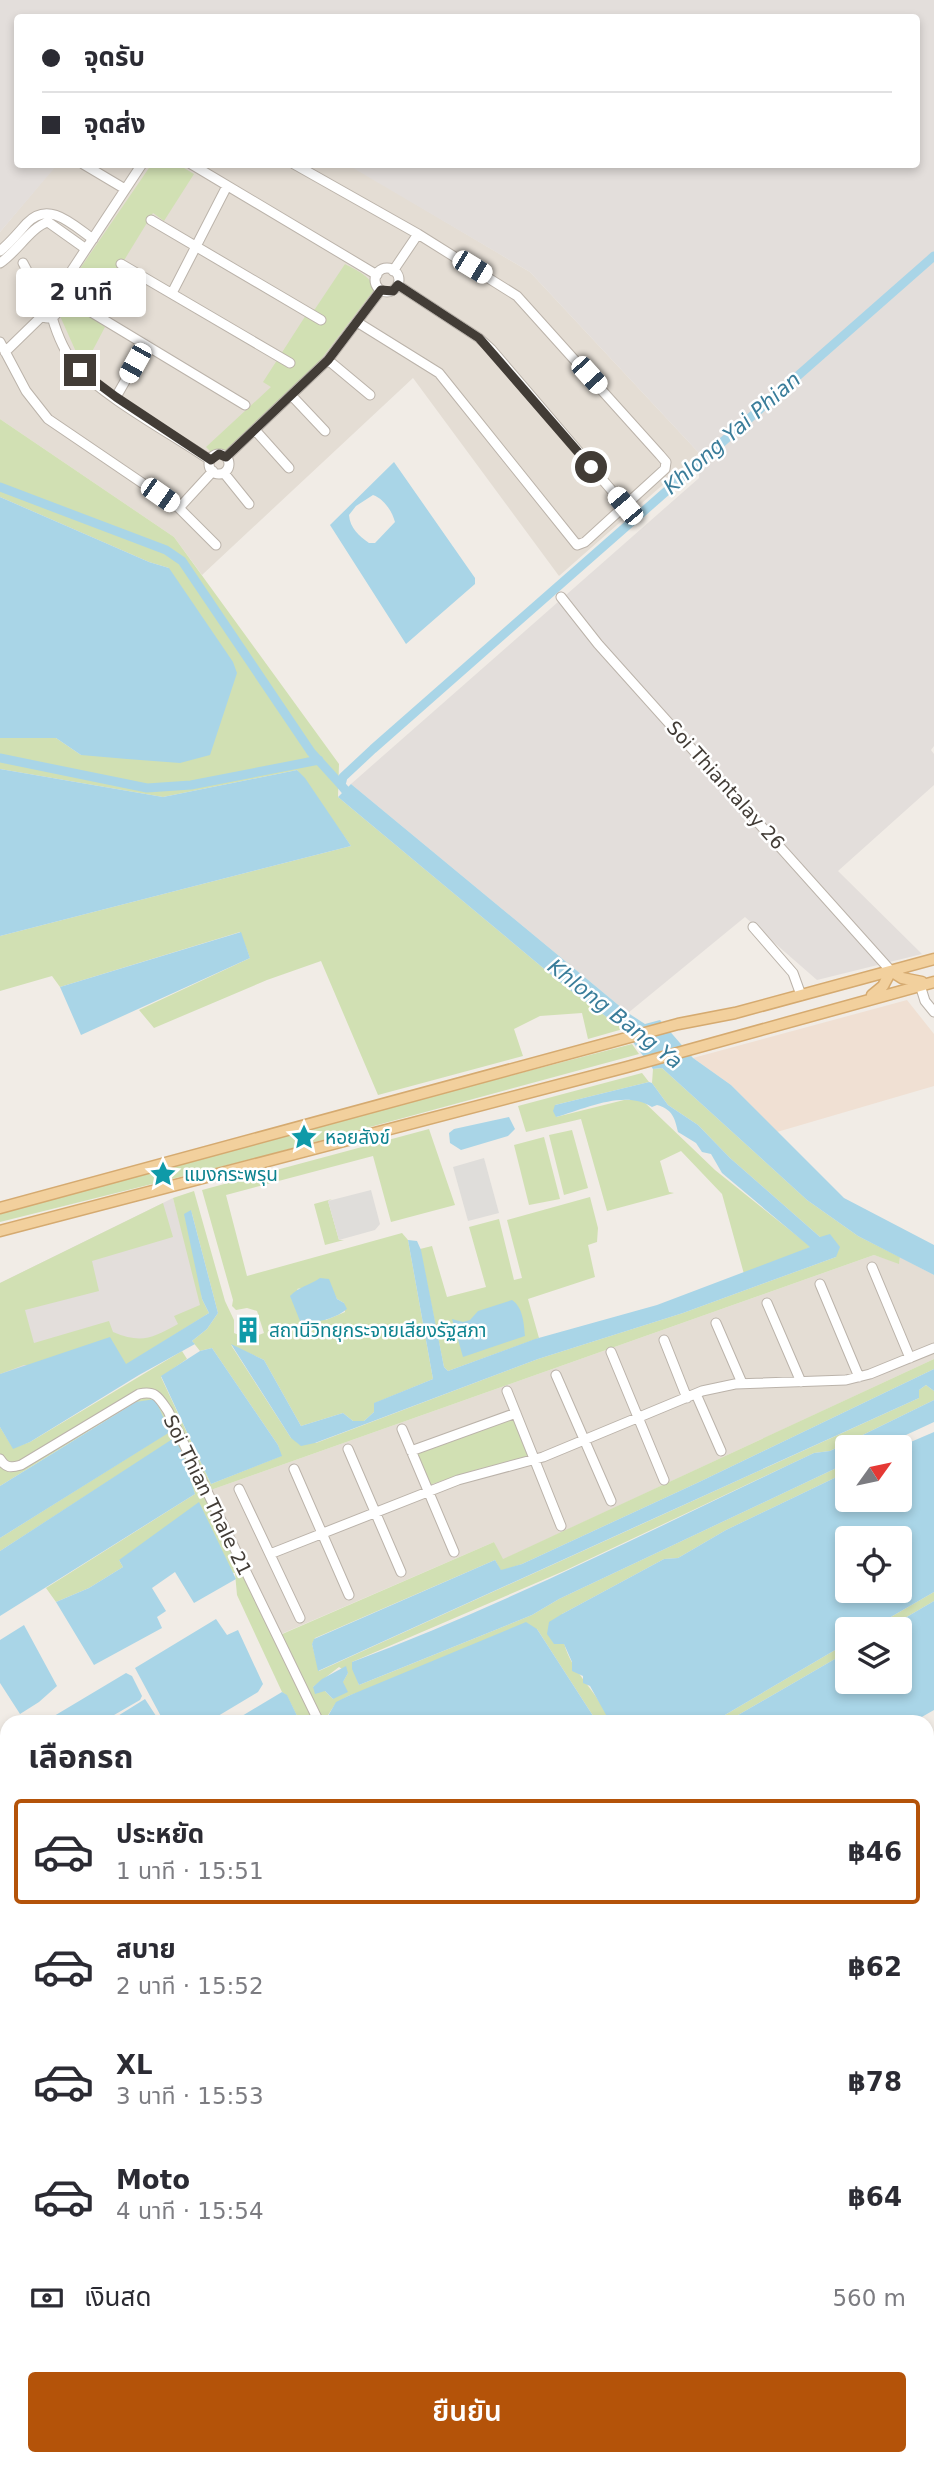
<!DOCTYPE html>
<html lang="th">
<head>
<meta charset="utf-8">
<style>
	:root { --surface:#fff; --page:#f7f7f7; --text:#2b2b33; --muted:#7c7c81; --line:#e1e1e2; --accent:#b45309 }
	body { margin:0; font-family:"DejaVu Sans","Noto Sans Thai",sans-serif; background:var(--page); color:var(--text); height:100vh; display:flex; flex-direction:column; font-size:26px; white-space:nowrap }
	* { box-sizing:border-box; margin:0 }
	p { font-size:23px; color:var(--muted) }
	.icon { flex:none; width:38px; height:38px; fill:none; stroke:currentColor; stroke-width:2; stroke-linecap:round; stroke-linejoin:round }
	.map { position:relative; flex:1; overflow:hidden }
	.side { position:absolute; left:0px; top:1715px; width:934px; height:751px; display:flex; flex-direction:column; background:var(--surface); border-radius:21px 21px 0 0; box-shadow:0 4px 10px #0003 }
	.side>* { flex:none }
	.hud { position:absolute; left:14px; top:14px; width:906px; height:154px; border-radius:7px; box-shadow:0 4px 10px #0003; display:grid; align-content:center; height:154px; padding:0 28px; background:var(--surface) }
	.needle { width:46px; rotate:57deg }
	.fabs { position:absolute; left:835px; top:1435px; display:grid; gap:14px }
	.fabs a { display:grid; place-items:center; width:77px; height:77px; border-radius:7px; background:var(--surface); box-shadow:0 4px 10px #0003; font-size:35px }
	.end { position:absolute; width:32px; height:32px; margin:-16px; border:9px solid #423c36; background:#fff; box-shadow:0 0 0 4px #fff }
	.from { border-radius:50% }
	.bubble { position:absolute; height:49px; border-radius:7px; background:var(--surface); box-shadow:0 4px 10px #0003; font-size:23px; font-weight:600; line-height:49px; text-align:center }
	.car { position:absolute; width:21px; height:42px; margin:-21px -10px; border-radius:9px; box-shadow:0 0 5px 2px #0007; background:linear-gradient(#fff 24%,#345 0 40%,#fff 0 76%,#345 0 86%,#fff 0) }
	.hud b { display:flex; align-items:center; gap:24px; height:66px; font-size:26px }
	.hud b+b { border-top:2px solid var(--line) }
	.hud i { width:18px; height:18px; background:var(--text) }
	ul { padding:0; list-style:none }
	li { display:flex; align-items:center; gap:21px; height:105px; margin:0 14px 10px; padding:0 14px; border:4px solid transparent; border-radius:7px }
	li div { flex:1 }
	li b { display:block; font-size:26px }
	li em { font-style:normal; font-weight:600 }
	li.current { border-color:var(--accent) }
	li>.icon { width:63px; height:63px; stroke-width:1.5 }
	h2 { padding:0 28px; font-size:32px; line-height:84px }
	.pay { display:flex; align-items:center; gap:18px; height:77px; padding:0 28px; font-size:26px }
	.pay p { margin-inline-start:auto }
	.button { display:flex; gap:14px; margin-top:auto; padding:14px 28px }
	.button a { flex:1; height:80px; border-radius:7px; background:var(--accent); color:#fff; font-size:28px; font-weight:600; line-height:80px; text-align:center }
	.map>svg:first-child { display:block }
	.residential { fill:#e4ddd4 }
	.commercial { fill:#f0e0d3 }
	.industrial { fill:#e3dedb }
	.green { fill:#d1e0b3; fill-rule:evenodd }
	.parking { fill:#dfddda }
	.water { fill:#a9d5e7; fill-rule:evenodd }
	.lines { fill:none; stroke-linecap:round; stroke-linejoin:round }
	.stream { stroke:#a9d5e7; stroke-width:2.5 }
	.canal { stroke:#a9d5e7; stroke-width:9 }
	.minor-casing { stroke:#bbb3aa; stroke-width:11 }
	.major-casing { stroke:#d5aa70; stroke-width:13 }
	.minor { stroke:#fff; stroke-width:9 }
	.major { stroke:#f2d09d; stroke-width:10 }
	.route { stroke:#423c36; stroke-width:9 }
	.labels { text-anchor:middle; stroke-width:5; stroke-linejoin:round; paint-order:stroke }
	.street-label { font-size:19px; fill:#423c36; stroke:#fff }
	.culture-label { font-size:19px; fill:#0d838f; stroke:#fff; text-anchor:start }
	.water-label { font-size:21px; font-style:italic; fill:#3a7d9a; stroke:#fff }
</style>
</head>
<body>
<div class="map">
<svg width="934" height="2465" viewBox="0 0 934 2465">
	<rect width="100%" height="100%" fill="#f1ece6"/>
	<path class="residential" d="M348 164 530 272 699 453 559 576 413 378 202 575 174 537 0 419V232L56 165Z
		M874 1255 899 1263 900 1257 934 1275V1359L502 1560 494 1542 279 1635 208 1491Z"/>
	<path class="commercial" d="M907 1000 934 1034V1086L777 1132 731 1085 693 1058Z"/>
	<path class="industrial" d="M0 0H934V746L931 750 934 754V785L838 871 922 954 817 980 745 917 628 1013 351 784 699 478V453L530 272 348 165 917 164V18H18V164L57 165 0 232Z
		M173 1198 205 1316 126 1365 0 1374V1283Z"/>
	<path class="green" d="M151 165H179L194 174 164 221 153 213 90 316 105 327 85 365 77 354 60 316 64 292Z
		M345 264C356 270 373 277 374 290L319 362 226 452 212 453 206 447 271 387 263 382 306 315 315 309Z
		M0 419 174 537 339 764 338 797 566 987 623 1029 588 1039 582 1013 540 1016 514 1029 523 1056 378 1095 321 961 267 980 154 1028 139 1010 250 958 240 932 60 987 52 976 0 991V936L351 846 297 770 163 797 0 769V738H56L81 755 169 568 149 562 0 497Z
		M632 1044 639 1054 252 1159 0 1222V1213L344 1119Z
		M662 1068 807 1200 858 1236 900 1257 899 1264 874 1255 208 1491 280 1635 494 1542 503 1559 934 1359V1369L697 1483 522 1564 501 1571 495 1560 315 1638 312 1644 319 1671 919 1398V1390L926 1385 934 1391V1400L830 1451 814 1453 564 1571 352 1662 359 1685 384 1675 532 1615 559 1599 847 1463V1472L726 1530 678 1558 664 1559 562 1614C563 1623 562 1634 564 1643 571 1672 600 1694 610 1722H597L537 1629 348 1696 336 1703 328 1715 331 1722H300L287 1696 282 1692 237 1595 235 1573 119 1560 123 1567 89 1588 56 1602 46 1588 195 1494 174 1439 0 1551V1538L169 1432 136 1402 0 1486V1427L13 1448 30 1442 182 1351 187 1359 161 1377 211 1484 281 1456 278 1445 212 1348 200 1351 192 1341 207 1329 218 1313 191 1210 202 1299 209 1313 126 1365H24L0 1374V1283L163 1203 173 1237 92 1261 99 1291 25 1310 34 1343 109 1321 113 1332C142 1344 152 1338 178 1324L174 1316 200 1305 173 1198 194 1191 225 1301 234 1320V1333L248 1339 264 1333 257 1311 247 1308 236 1310 232 1306 233 1300 202 1190 429 1129 455 1205 391 1222 373 1156 226 1195 247 1276 402 1233 408 1240 433 1379 375 1403 374 1412 364 1421H353L343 1413 301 1426 264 1360 231 1345 291 1438 316 1443 538 1359 683 1313 836 1257 820 1237 730 1158 698 1125 668 1105 652 1083 653 1069ZM310 1286 331 1287 337 1299 344 1303 345 1312 326 1320 297 1289ZM339 1667 348 1673 333 1699 325 1691 313 1687Z
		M642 1073 649 1082 555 1105 556 1117 624 1100H642L715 1170 811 1247 744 1274 722 1194 681 1151 660 1161 669 1192 674 1193 607 1211 581 1119 526 1132 518 1106Z
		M572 1130 588 1188 564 1195 549 1135Z
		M544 1137 560 1199 529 1205 514 1145Z
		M590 1197 598 1228 597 1242 588 1245 595 1277 528 1299 539 1338 448 1371 444 1367 420 1249 432 1246 447 1297 486 1287 469 1227 499 1219 514 1280 522 1278 507 1220Z
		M332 1199 328 1201 339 1240H344L325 1245 314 1204Z
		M515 1417 529 1457 478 1469 429 1485 416 1452Z
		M934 1592V1601L886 1629H870Z
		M847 1643V1652L726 1722H713Z
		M934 1949V2148L928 2140V1952Z
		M0 2366 7 2377V2459H55L56 2465H7L0 2454Z"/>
	<path class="parking" d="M484 1158 499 1213 468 1221 453 1167Z
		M371 1190 380 1224 375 1230 339 1240 328 1201Z"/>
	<path class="water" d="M394 462 475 578V584L406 644 330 525ZM373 495C384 499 392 511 395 522L375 543H369C359 536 350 528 349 515L356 506Z
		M0 497 149 562 169 568 233 662 237 673 210 755 180 763 127 759 81 755 56 738H0Z
		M0 769 163 797 297 770 305 778 351 846 0 936Z
		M351 784 628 1013 645 1024 660 1020 693 1058 731 1085 844 1198 934 1245V1275L858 1236 807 1200 662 1068 653 1069 623 1029 566 987 338 797Z
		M241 932 250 958 81 1035 60 987Z
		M649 1082 652 1083 668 1105 698 1125 730 1158 820 1237 830 1234 840 1247 836 1257 683 1313 538 1359 315 1443 301 1446 291 1438 231 1344 264 1360 301 1426 343 1413 353 1421H364L374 1412V1403L433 1379 408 1240 417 1241 421 1250 444 1367 448 1371 535 1339 657 1305 810 1247 722 1173 711 1154 702 1152 696 1143 678 1132C675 1118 672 1109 657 1105L652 1107C625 1089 585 1109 556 1117L553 1111 555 1105Z
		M509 1117 515 1129 508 1136 461 1150 450 1143 449 1133 454 1129Z
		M191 1210 218 1313 207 1329 192 1341 195 1344 139 1375 30 1442 13 1449 0 1427V1374L110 1337 126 1364 209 1313 202 1299 184 1214Z
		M320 1278 329 1279 337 1299 344 1303 347 1309C335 1319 315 1324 300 1321L290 1296C298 1287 310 1285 320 1278Z
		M512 1300C523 1307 524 1324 525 1336L463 1357 452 1319 463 1322 470 1320 478 1311Z
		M212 1348 278 1445 282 1456 211 1484 161 1376 200 1351Z
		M934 1369V1391L926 1385 919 1390V1398L318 1671 312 1644 314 1639 495 1560 501 1570 522 1564 697 1483Z
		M155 1399 170 1432 0 1538V1486L136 1402Z
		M934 1400V1422L880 1447H847V1463L559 1599 532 1615 359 1685 352 1669V1662C510 1603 661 1525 814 1453L830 1451Z
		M934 1432V1592L870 1629H847V1643L713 1722H610L590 1686 583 1683V1676L572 1671V1662L564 1644H554L547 1634 549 1622 562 1614 664 1559 678 1558 726 1530 847 1472V1500H900L899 1447ZM900 1538V1591H847V1538Z
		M174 1438 182 1452 195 1494 0 1616V1551Z
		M199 1502 236 1579 194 1603 175 1572 152 1588 166 1611 157 1617 162 1628 94 1665 56 1602 89 1588 123 1567 119 1560Z
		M934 1601V1710L913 1722H726L847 1652V1682H900V1629H886Z
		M216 1619 227 1635 238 1630 263 1684 258 1692 208 1722H164L135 1668Z
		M526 1622 537 1629 597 1722H331L328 1716 336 1702 348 1696Z
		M24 1625 57 1686 39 1702 20 1714 0 1683V1640Z
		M346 1666 348 1673 343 1682 348 1692 333 1699 325 1691 315 1694 313 1687 322 1679Z
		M126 1673 132 1676 142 1696 140 1700 102 1722H44Z
		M282 1692 287 1695 300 1722H232Z
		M145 1699 160 1722H108Z
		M7 1857V1969L0 1973V1861Z
		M7 2043V2205L0 2209V2047Z
		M928 2139 934 2148V2240L928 2231Z
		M928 2251 934 2261V2349L928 2339Z
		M928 2384 934 2395V2465H703L699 2459H928Z
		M55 2459H187L176 2465H56Z"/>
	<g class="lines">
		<path class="stream" d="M928 1796 934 1792"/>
		<path class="canal" d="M0 487 166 550 182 561 311 752 341 785
			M0 758 147 788 191 785 319 760
			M352 798 341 785 343 777 373 749 934 256"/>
		<g class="minor-casing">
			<path id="minor" d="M83 164 125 189
				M191 164 377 275
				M294 164 418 234 517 296 660 455 666 462 665 469 585 542 577 545 439 373 357 322
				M151 220 321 320
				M0 251C10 243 18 233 27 223 49 200 73 225 93 239
				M0 263C16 253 32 226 48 222L86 249
				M23 263 42 299
				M121 264 290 363
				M375 280a12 12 0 1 1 24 0a12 12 0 1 1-24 0Z
				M393 271 418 234
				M398 285 479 338 491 349 625 506
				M172 293 227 186
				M38 308a10 10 0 1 1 20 0a10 10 0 1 1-20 0Z
				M53 299 142 164
				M91 312 245 405
				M52 317C57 334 64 352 76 366 105 398 172 434 210 460
				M0 342 26 391 48 419 179 508 216 545
				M5 352 42 316
				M328 360 370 395
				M292 396 325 431
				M116 397 145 346
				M255 430 289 468
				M209 464a10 10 0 1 1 20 0a10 10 0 1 1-20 0Z
				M226 457 328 360 381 290
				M224 473 249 504
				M179 508 213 471
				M561 597 598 644 891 971
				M753 927 793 973 801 995
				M920 985 925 1001 934 1012
				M872 1267 910 1358
				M820 1284 859 1377
				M767 1303 801 1382
				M716 1323 742 1383
				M664 1340 687 1398
				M611 1352 664 1480
				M556 1375 611 1501
				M507 1391 561 1526
				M696 1394 721 1451
				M402 1429 454 1552
				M348 1449 401 1572
				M411 1451 516 1413
				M0 1459C6 1468 10 1468 21 1465L139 1394C156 1390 159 1398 168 1411L319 1722
				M294 1469 349 1595
				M239 1489 300 1618
				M270 1554 458 1480 543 1457 702 1391 735 1384 846 1380 870 1374 934 1348"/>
		</g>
		<g class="major-casing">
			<path id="major" d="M872 995 883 986 891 971 902 978 922 982
				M0 1208 678 1024 735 1013 934 959
				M0 1231 627 1067 934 982"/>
		</g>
		<use href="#minor" class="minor"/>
		<use href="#major" class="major"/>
	</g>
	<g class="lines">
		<path class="route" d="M80 370 116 397 211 460 219 454 226 457 328 360 381 290 393 291 398 285 479 338 591 467"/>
	</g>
	<defs>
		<g id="sight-bare" transform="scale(2.1)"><path d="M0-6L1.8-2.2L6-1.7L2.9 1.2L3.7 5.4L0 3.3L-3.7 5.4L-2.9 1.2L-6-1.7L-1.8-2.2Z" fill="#0f9aa8" stroke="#fff" stroke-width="2.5" paint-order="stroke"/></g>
		<g id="building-bare" transform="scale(2.1)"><path d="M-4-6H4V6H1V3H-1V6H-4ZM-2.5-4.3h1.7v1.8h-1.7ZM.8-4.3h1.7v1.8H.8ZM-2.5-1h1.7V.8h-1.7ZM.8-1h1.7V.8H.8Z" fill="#0f9aa8" stroke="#fff" stroke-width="2.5" paint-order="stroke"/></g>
	</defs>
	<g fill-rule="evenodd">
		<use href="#sight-bare" x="304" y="1137"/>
		<use href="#sight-bare" x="163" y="1174"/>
		<use href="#building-bare" x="248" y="1330"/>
	</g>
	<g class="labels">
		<g class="street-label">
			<text transform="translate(726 785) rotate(48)" y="7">Soi Thiantalay 26</text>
			<text transform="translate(208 1495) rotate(64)" y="7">Soi Thian Thale 21</text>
		</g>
		<g class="culture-label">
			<text x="325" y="1144">หอยสังข์</text>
			<text x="184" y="1181">แมงกระพรุน</text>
			<text x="269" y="1337">สถานีวิทยุกระจายเสียงรัฐสภา</text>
		</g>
		<g class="water-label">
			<text transform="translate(732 433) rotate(-41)" y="7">Khlong Yai Phian</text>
			<text transform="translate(615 1014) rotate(38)" y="7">Khlong Bang Ya</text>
		</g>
	</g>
</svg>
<div class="fabs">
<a><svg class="needle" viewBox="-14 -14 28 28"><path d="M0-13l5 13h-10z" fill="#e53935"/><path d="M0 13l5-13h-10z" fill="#7c7c81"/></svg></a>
<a><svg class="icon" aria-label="locate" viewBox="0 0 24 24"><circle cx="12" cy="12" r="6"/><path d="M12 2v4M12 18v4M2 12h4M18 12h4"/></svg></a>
<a><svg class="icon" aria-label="layers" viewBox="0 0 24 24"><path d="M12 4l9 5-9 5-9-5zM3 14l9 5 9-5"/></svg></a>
</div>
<i class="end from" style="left:591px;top:467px"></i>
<i class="end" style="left:80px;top:370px"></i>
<div class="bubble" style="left:16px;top:268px;width:130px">2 นาที</div>
<i class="car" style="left:472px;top:267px;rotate:121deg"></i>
<i class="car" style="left:135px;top:363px;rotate:209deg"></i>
<i class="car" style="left:589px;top:375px;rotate:138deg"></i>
<i class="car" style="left:160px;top:495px;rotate:125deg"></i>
<i class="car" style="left:625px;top:506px;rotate:320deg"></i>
<div class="hud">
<b><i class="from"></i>จุดรับ</b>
<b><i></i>จุดส่ง</b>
</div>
<section class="side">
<h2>เลือกรถ</h2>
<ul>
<li class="current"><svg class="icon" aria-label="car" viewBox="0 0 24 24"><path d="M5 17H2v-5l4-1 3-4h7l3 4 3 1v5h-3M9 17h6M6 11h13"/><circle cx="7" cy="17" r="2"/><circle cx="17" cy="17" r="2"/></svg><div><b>ประหยัด</b><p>1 นาที · 15:51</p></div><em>฿46</em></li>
<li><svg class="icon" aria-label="car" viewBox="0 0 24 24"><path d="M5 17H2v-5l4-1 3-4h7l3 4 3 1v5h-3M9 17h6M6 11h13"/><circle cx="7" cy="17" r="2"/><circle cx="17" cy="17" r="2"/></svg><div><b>สบาย</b><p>2 นาที · 15:52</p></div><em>฿62</em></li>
<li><svg class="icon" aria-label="car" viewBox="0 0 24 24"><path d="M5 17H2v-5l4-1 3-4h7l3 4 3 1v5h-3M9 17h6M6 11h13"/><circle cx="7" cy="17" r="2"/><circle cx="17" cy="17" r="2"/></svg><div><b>XL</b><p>3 นาที · 15:53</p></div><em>฿78</em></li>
<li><svg class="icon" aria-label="car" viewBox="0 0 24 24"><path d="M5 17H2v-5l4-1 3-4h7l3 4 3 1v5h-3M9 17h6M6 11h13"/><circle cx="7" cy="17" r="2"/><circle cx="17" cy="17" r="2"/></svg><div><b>Moto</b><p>4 นาที · 15:54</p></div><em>฿64</em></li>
</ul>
<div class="pay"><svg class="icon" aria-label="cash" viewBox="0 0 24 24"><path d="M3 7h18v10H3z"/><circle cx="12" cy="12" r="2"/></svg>เงินสด<p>560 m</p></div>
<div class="button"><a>ยืนยัน</a></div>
</section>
</div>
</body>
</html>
